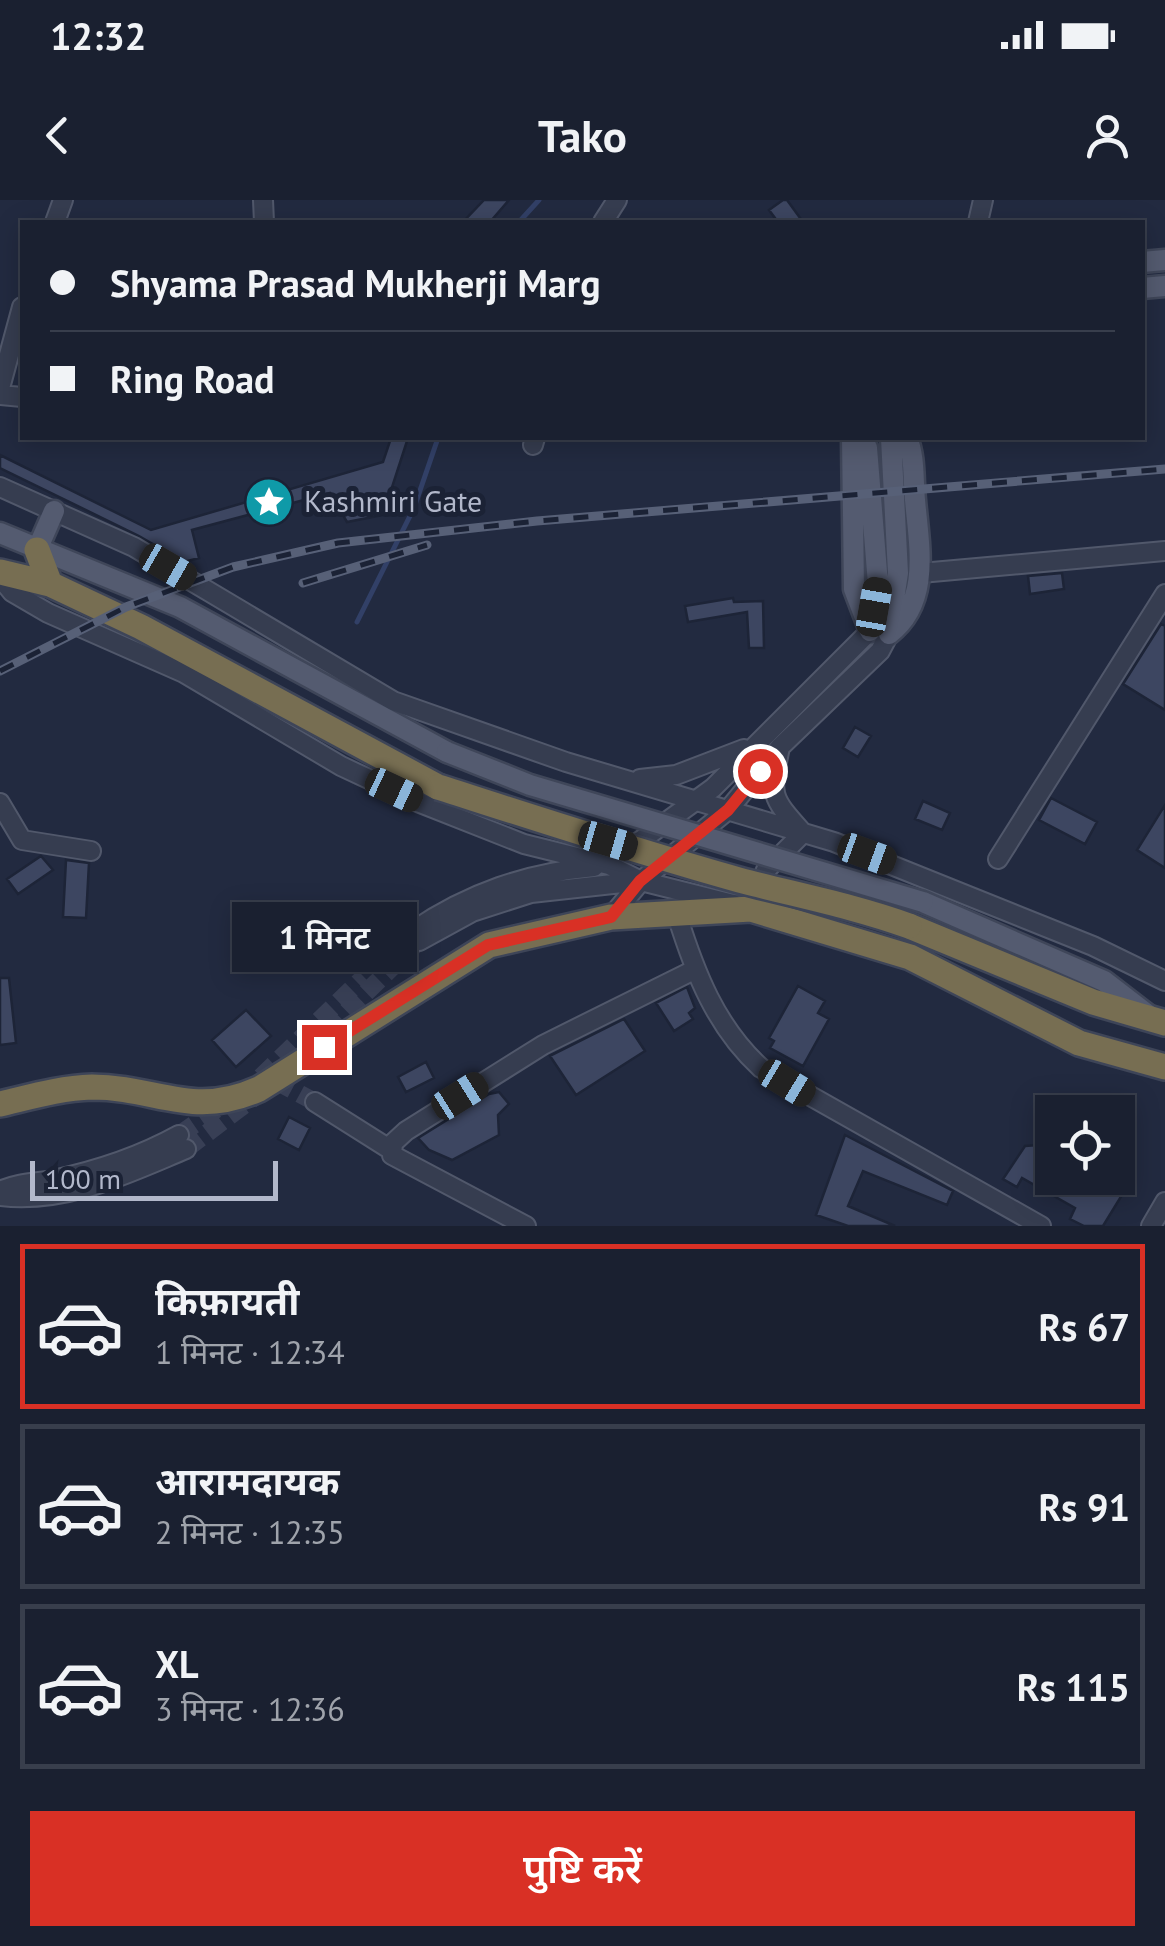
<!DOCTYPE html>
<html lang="hi">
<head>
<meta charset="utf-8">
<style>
	:root { --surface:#1a2030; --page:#232838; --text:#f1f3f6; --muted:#9fa3ab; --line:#383e4c; --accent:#d93025 }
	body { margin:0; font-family:"PT Sans","Noto Sans Devanagari",sans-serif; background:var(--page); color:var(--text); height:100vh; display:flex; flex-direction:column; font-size:38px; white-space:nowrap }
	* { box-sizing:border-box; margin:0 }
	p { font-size:32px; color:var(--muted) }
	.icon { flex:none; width:55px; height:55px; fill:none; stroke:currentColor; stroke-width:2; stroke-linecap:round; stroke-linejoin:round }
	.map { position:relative; height:1026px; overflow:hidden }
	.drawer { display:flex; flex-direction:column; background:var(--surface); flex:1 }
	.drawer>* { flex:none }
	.banner { position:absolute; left:20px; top:20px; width:1125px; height:220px; border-radius:0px; box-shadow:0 5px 25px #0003,0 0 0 2px var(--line); display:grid; align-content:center; height:220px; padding:0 30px; background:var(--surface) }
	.tools { position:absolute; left:1035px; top:895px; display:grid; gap:20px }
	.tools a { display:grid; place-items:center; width:100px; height:100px; border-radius:0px; background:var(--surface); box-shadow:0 5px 25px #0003,0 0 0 2px var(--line); font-size:50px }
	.scale { position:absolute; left:30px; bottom:25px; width:248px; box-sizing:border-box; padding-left:10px; border:5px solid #b2b8cb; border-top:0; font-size:28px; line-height:35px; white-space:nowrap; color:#b2b8cb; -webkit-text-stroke:8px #1b2235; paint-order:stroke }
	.end { position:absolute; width:45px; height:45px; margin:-22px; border:12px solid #d93025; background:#fff; box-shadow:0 0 0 5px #fff }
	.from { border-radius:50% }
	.bubble { position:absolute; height:70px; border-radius:0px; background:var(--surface); box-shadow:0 5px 25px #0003,0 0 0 2px var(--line); font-size:32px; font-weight:600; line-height:70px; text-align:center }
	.car { position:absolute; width:30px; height:60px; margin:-30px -15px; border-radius:12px; box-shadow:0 0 8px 2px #0007; background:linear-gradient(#222 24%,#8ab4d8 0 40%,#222 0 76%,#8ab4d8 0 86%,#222 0) }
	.banner b { display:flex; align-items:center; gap:35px; height:95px; font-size:38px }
	.banner b+b { border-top:2px solid var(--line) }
	.banner i { width:25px; height:25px; background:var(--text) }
	ul { padding:18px 0 0; list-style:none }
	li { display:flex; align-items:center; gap:30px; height:165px; margin:0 20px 15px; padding:0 10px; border:5px solid var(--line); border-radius:0px }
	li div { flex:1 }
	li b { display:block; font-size:38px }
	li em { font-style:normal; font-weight:600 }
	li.on { border-color:var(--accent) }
	li>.icon { width:90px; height:90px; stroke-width:1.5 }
	.action { display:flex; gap:20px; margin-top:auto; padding:20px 30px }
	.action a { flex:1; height:115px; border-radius:0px; background:var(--accent); color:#fff; font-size:40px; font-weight:600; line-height:115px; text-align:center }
	.status { display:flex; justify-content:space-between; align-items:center; height:70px; padding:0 50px; background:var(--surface); direction:ltr }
	.status svg { height:28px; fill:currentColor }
	header { display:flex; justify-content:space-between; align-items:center; height:130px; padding:0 30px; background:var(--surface); font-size:45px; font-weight:600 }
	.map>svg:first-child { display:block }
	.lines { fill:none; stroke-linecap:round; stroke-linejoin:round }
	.stream { stroke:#324067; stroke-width:5 }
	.building { fill:#3d4661; stroke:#1d2437; stroke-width:2.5 }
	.minor-tunnel { stroke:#383f55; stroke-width:18; stroke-dasharray:18 9; stroke-linecap:butt }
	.minor-casing { stroke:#51586b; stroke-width:22 }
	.major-casing { stroke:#3f4659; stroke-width:25 }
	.highway-casing { stroke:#3e4558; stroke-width:30 }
	.minor { stroke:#363d50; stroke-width:18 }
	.major { stroke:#545b70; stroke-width:20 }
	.highway { stroke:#776e52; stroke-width:25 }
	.rail-casing { stroke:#576077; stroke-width:9 }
	.rail { stroke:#1b2235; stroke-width:5; stroke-dasharray:15; stroke-linecap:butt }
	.major-bridge-casing { stroke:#3f4659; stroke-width:25; stroke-linecap:butt }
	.highway-bridge-casing { stroke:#3e4558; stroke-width:30; stroke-linecap:butt }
	.major-bridge { stroke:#545b70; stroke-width:20 }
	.highway-bridge { stroke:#776e52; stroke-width:25 }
	.route { stroke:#d93025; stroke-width:12 }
	.labels { text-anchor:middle; stroke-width:10; stroke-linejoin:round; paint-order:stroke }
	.poi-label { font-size:30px; fill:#b2b8cb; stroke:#1b2235; text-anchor:start }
</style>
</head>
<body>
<div class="status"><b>12:32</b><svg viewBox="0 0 49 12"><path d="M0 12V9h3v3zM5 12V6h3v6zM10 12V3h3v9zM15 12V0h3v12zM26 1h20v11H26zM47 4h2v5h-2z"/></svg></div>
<header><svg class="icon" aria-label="back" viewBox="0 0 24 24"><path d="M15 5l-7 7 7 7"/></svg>Tako<svg class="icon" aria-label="person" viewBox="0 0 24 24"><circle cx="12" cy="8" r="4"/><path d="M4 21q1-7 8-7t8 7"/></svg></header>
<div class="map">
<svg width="1165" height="1026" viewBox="0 0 1165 1026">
	<rect width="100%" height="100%" fill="#222a40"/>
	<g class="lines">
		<path class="stream" d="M519 22 539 0
			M357 422 414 308 438 238"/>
	</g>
	<path class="building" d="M484 0H509L490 22H463Z
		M783 0H787L803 22H778L769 10Z
		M391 238H408L383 315 347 322 330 293 192 330 199 358 184 362 139 336 0 268V255L151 330 383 262Z
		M1062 373 1064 389 1030 394 1028 376Z
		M733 398 734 402 763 401 764 448H749L747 412 688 422 685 406Z
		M1161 424 1165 426V510L1123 484Z
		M855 527 871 536 858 557 843 548Z
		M1051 598 1097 622 1085 644 1039 620Z
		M923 601 950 613 942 630 915 619Z
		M1165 605V668L1137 650Z
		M41 656 53 670 18 694 7 679Z
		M66 660 89 663 86 718 63 717Z
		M0 778H9L16 843 0 845Z
		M798 786 825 801 818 813 829 819 803 866 770 848 774 841 769 838Z
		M687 787 695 808 689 813 693 819 674 831 656 803Z
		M246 810 271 836 236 867 212 840Z
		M624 819 645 851 576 895 550 856Z
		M426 862 434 878 406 892 398 877Z
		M499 892 509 904 498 915 499 935 452 960 429 950 418 938 489 894Z
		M289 917 310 928 299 950 278 939Z
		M845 935 953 991 947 1005 863 971 848 1006 895 1026H848L816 1015Z
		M1052 944V978H1120L1122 995 1103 1026H1084L1070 1019 1075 1008 1022 978 1017 987 1003 979 1025 946Z"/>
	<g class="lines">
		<path class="minor-tunnel" d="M308 849 419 741
			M261 877 364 777
			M276 881 315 902
			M179 935 228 901
			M186 949 256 896"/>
		<g class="minor-casing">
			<path id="minor" d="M263 0 264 22
				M55 22 63 0
				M603 22 617 0
				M978 22 983 0
				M0 188 22 107
				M0 195 22 197
				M533 245 535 238
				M0 287 134 347 393 501 566 562 834 642 1093 746 1165 781
				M921 373 1165 351
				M0 377 12 392 48 413 184 473 341 566 420 603 524 644 609 665 641 681 733 704
				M640 579 676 575 744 549
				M0 603 22 640 91 651
				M625 652 713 588 870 431
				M998 659 1165 394
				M757 693 766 670 803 633C770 596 770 596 780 547
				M677 715C695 773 716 827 761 868L1041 1026
				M611 717 641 681 728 610 780 547 880 451 889 434
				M413 731C469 693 527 673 594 667
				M419 741 472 712 531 693 640 681
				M315 902 391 950
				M0 991C18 983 34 983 53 980 96 971 141 956 179 935
				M0 996C66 1004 126 974 186 949
				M526 1026 392 955 393 943 406 931 543 845 694 770
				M1151 1026 1165 1002"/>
		</g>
		<g class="major-casing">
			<path id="major" d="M1142 62 1165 60
				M1142 88 1165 86
				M852 238 854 389 870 431
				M862 238 867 248 878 384 870 429
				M0 333 180 407 447 552
				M37 350 54 311
				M889 432 898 373 891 238
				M889 434C931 402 919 346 915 300 913 280 915 256 907 238
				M923 702 1104 781 1152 818"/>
		</g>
		<g class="highway-casing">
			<path id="highway" d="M37 350 50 384
				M0 372 50 384 141 427 438 587
				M909 726 1093 802 1165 823
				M0 904C30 897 60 888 92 887 157 887 192 919 259 889L489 745 611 717 751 709 910 757 1079 843 1165 867"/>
		</g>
		<use href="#minor" class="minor"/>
		<use href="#major" class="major"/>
		<use href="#highway" class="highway"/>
		<g class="rail-casing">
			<path id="rail" d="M303 383 427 345
				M0 471 126 407 233 367 338 343 537 321 1165 269"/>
		</g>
		<use href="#rail" class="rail"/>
		<g class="major-bridge-casing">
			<path id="major-bridge" d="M447 552 530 585 923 702"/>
		</g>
		<g class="highway-bridge-casing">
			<path id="highway-bridge" d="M438 587C538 619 638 652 739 680 796 695 854 706 909 726"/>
		</g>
		<use href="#major-bridge" class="major-bridge"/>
		<use href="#highway-bridge" class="highway-bridge"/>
	</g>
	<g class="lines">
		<path class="route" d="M324 847 488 745 611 717 640 681 728 610 760 571"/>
	</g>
	<defs>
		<g id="sight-disc" transform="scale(2.5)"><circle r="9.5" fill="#0f9aa8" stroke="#1b2235"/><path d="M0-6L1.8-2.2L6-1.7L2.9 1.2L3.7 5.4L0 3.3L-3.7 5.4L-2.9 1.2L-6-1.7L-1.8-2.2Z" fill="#fff"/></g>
	</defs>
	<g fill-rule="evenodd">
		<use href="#sight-disc" x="269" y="302"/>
	</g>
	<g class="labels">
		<g class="poi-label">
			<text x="304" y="312">Kashmiri Gate</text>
		</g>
	</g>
</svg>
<div class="tools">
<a><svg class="icon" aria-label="locate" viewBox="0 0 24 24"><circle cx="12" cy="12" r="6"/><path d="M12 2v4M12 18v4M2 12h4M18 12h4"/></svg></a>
</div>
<div class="scale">100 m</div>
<i class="end from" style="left:760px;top:571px"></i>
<i class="end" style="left:324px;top:847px"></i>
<div class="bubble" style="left:232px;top:702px;width:185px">1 मिनट</div>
<i class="car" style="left:168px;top:367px;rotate:120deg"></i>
<i class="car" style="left:874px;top:407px;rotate:10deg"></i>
<i class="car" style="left:394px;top:590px;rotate:115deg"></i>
<i class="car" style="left:608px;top:641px;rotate:106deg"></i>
<i class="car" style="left:867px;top:654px;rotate:110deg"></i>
<i class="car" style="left:787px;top:883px;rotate:121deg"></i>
<i class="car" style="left:460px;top:896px;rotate:58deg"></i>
<div class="banner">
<b><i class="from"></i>Shyama Prasad Mukherji Marg</b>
<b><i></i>Ring Road</b>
</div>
</div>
<section class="drawer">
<ul>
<li class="on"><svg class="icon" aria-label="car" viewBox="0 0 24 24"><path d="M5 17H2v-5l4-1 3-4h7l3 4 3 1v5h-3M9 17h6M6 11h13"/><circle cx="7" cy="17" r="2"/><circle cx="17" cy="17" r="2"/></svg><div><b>किफ़ायती</b><p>1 मिनट · 12:34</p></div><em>Rs 67</em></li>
<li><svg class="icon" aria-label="car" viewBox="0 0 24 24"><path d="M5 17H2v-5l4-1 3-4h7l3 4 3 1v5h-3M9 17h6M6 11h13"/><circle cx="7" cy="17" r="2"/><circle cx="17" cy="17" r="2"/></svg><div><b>आरामदायक</b><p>2 मिनट · 12:35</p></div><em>Rs 91</em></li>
<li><svg class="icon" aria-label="car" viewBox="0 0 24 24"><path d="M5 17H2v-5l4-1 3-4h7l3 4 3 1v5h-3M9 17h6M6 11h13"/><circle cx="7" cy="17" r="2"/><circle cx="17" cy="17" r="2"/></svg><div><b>XL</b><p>3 मिनट · 12:36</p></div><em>Rs 115</em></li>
</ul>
<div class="action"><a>पुष्टि करें</a></div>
</section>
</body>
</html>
